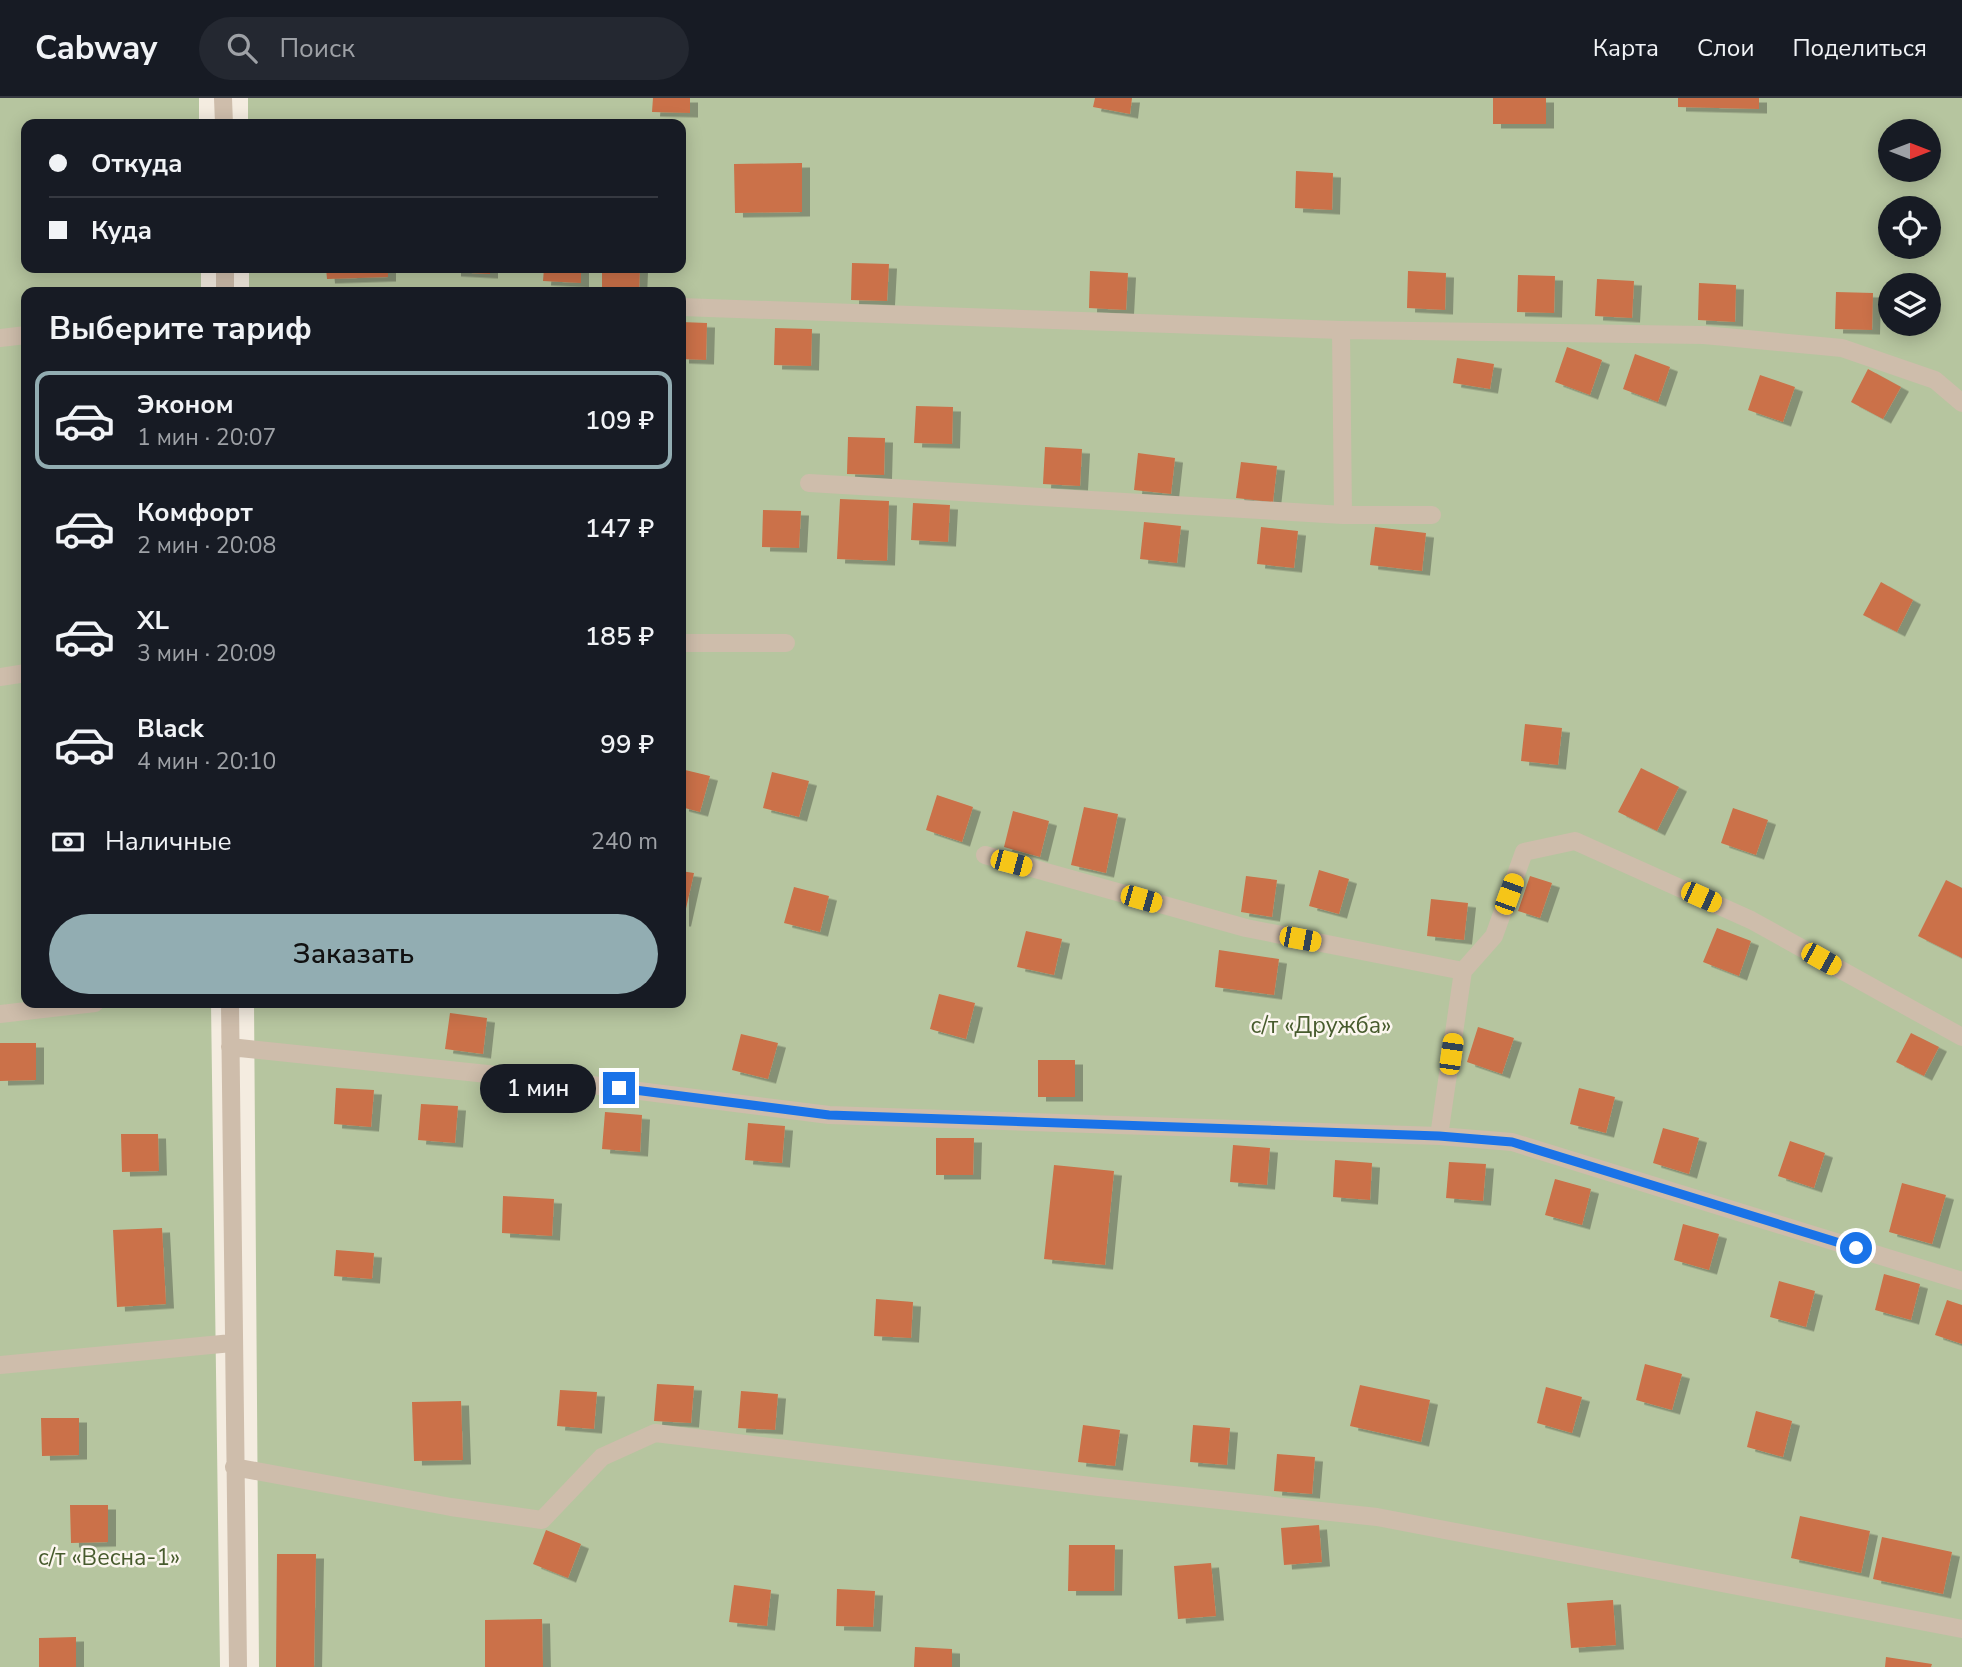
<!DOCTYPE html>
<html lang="ru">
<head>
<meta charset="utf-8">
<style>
	:root { --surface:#171b24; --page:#242831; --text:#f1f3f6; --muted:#9ea1a6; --line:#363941; --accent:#92adb2 }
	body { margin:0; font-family:"Nunito Sans",sans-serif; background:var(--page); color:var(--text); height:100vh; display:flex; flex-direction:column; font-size:26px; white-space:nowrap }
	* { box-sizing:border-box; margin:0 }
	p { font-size:23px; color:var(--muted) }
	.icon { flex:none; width:38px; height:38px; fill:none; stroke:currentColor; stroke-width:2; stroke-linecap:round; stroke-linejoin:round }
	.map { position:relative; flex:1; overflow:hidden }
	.panel { position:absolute; left:21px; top:189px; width:665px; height:721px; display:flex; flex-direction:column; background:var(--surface); border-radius:14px; box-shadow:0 4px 18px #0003 }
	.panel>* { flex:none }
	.top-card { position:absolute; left:21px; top:21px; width:665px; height:154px; border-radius:14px; box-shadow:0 4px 18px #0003; display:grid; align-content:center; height:154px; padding:0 28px; background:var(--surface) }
	.needle { width:46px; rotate:90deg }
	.controls { position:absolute; left:1878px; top:21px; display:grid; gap:14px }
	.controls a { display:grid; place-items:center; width:63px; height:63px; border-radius:50%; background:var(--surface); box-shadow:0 4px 18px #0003; font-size:35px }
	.end { position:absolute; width:32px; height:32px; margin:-16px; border:9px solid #1a73e8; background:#fff; box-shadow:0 0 0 4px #fff }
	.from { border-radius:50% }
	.bubble { position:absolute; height:49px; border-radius:24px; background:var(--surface); box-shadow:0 4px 18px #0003; font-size:23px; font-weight:600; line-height:49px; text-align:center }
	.car { position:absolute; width:21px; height:42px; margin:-21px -10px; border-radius:9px; box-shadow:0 0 5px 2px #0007; background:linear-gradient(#f5c518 24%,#345 0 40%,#f5c518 0 76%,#345 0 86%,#f5c518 0) }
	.top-card b { display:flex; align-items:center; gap:24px; height:66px; font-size:26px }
	.top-card b+b { border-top:2px solid var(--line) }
	.top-card i { width:18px; height:18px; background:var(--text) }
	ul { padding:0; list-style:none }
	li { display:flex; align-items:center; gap:21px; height:98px; margin:0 14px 10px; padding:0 14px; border:4px solid transparent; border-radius:14px }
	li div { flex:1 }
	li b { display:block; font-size:26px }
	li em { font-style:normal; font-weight:600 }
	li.selected { border-color:var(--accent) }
	li>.icon { width:63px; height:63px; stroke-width:1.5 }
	h2 { padding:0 28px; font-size:32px; line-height:84px }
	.pay { display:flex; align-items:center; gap:18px; height:77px; padding:0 28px; font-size:26px }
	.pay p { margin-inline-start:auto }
	.primary-button { display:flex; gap:14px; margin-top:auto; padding:14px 28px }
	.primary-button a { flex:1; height:80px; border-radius:42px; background:var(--accent); color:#111; font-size:28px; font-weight:600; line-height:80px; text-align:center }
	header { display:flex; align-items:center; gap:42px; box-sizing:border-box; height:98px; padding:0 35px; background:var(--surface); border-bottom:2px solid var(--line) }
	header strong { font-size:33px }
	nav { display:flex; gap:38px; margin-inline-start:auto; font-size:24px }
	.search { width:490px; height:63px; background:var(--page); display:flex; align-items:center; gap:18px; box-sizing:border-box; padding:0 24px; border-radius:38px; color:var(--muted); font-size:26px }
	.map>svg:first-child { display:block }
	.green { fill:#b6c59f; fill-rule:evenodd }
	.building { fill:#cb7148; filter:url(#shadow) }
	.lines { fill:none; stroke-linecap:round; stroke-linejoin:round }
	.minor { stroke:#cebdab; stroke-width:18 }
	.route { stroke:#1a73e8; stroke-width:9 }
	.labels { text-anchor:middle; stroke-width:5; stroke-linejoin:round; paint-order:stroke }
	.park-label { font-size:23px; fill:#475b2d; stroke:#fbf6ee }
</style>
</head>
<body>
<header>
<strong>Cabway</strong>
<div class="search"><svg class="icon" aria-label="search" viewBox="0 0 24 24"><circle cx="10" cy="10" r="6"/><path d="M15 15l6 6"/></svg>Поиск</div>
<nav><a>Карта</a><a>Слои</a><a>Поделиться</a></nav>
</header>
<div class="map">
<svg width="1962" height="1569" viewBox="0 0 1962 1569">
	<defs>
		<filter id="shadow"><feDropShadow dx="8" dy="4.5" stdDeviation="0" flood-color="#0004"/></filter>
	</defs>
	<rect width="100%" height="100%" fill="#f4ece0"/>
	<path class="green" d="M0 0H199V26H26V170H201V194H26V905H211L220 1569H0Z
		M248 0H1962V1569H259L254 905H681V194H249V170H681V26H248ZM1890 33H1928V72H1890ZM1890 110H1928V149H1890ZM1890 187H1928V226H1890Z"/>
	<path class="building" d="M653 0H690V15L652 14Z
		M1095 0H1132L1130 16 1093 9Z
		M1493 0H1546V26H1493Z
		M1678 0H1759V11L1678 9Z
		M802 65V114L735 115 734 66Z
		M1296 73 1333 75 1332 112 1295 110Z
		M852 165 889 166 887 203 851 202Z
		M326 170H388V179L327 181Z
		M453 170H490V176L453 174Z
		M544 170H581V185L543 183Z
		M602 170H640L639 194 602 193Z
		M1090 173 1128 175 1126 212 1089 210Z
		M1408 173 1446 175 1445 212 1407 210Z
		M1518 177 1555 178 1554 215 1517 214Z
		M1597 181 1634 183 1632 220 1595 218Z
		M1699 185 1736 187 1735 224 1698 222Z
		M1836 194 1873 195 1872 232 1835 231Z
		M681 224 707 225 706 262 681 261Z
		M775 230 812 231 811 268 774 267Z
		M1567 249 1602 262 1590 297 1555 284Z
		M1635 256 1670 269 1658 304 1623 291Z
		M1457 260 1494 266 1490 291 1453 285Z
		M1868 271 1901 289 1883 321 1851 304Z
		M1760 277 1795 289 1783 324 1748 312Z
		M916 308 953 309 952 346 914 345Z
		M848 339 885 340 884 377 847 376Z
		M1045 349 1082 351 1080 388 1043 386Z
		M1138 355 1175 360 1171 396 1134 392Z
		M1241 364 1277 368 1273 404 1236 400Z
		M840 401 889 403 887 463 837 461Z
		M913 405 950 407 948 444 911 442Z
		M763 412 801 413 799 450 762 449Z
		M1144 424 1181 428 1177 465 1140 461Z
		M1261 429 1298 433 1294 470 1257 466Z
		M1375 429 1426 435 1422 473 1370 467Z
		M1881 484 1913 502 1897 534 1863 517Z
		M1525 626 1562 630 1558 667 1521 663Z
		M1641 670 1679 689 1657 733 1618 714Z
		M681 671 710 678 700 714 681 709Z
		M772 674 809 683 799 719 763 710Z
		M937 697 973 709 962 744 926 732Z
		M1084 709 1118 716 1106 775 1071 767Z
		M1733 710 1768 722 1756 757 1721 745Z
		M1013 713 1049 723 1040 759 1004 749Z
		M1319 772 1349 781 1339 816 1309 808Z
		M681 773 694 775 683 824H681Z
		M1246 778 1277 782 1272 819 1241 814Z
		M1530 778 1552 785 1540 820 1518 813Z
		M1946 782 1962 790V860L1918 838Z
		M794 789 829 798 820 834 784 825Z
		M1431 801 1468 805 1464 842 1427 838Z
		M1717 830 1751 843 1739 878 1703 864Z
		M1026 833 1062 841 1054 877 1017 869Z
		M1219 852 1279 861 1274 897 1215 889Z
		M939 896 975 905 966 941 930 931Z
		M450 915 487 920 483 956 445 951Z
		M1478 929 1514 940 1502 976 1467 964Z
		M1911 935 1939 949 1924 978 1896 964Z
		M741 936 778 945 768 981 732 972Z
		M0 945H36V982L0 983Z
		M1038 962H1075V999H1038Z
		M336 990 374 992 371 1029 334 1026Z
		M1579 990 1615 999 1606 1035 1570 1026Z
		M421 1006 458 1008 455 1045 418 1042Z
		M605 1014 642 1017 640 1054 602 1051Z
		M748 1025 785 1028 782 1065 745 1062Z
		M1663 1030 1699 1040 1689 1076 1653 1065Z
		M121 1036H158L159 1073 122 1074Z
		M936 1040H974L973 1077H936Z
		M1790 1043 1825 1055 1814 1090 1778 1078Z
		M1233 1047 1270 1050 1267 1087 1230 1084Z
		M1335 1062 1372 1065 1370 1102 1333 1099Z
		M1449 1064 1486 1066 1483 1103 1446 1100Z
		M1054 1067 1114 1073 1105 1167 1044 1161Z
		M1555 1081 1591 1091 1582 1127 1545 1117Z
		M1902 1085 1946 1097 1932 1146 1889 1134Z
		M503 1098 554 1101 552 1138 502 1135Z
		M1683 1126 1719 1136 1709 1172 1674 1162Z
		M162 1130 166 1206 117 1209 113 1132Z
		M336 1152 374 1155 372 1181 334 1178Z
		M1884 1176 1920 1186 1911 1222 1875 1212Z
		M1779 1183 1815 1193 1806 1229 1770 1219Z
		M876 1201 913 1204 911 1240 874 1238Z
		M1947 1202 1962 1207V1246L1935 1237Z
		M1645 1266 1682 1276 1672 1312 1636 1302Z
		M657 1286 694 1288 691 1325 654 1323Z
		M1360 1287 1430 1302 1421 1344 1350 1328Z
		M1546 1289 1582 1299 1572 1335 1537 1325Z
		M560 1292 597 1294 594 1331 557 1328Z
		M741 1293 778 1296 775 1332 738 1330Z
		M461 1303 463 1362 414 1363 412 1304Z
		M1756 1313 1792 1323 1783 1359 1747 1349Z
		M41 1320H79V1357L42 1358Z
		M1083 1327 1120 1332 1115 1368 1078 1364Z
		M1193 1327 1230 1330 1227 1367 1190 1364Z
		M1277 1356 1315 1359 1312 1396 1274 1393Z
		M70 1407H108V1444L71 1445Z
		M1800 1418 1870 1433 1861 1475 1791 1460Z
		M1319 1427 1322 1464 1284 1467 1281 1430Z
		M546 1432 581 1446 568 1480 533 1466Z
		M1882 1439 1952 1454 1943 1496 1873 1481Z
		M1069 1447H1115L1114 1493H1068Z
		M277 1456H316L314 1569H276Z
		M1211 1465 1216 1518 1178 1521 1174 1468Z
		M734 1487 771 1492 767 1528 729 1524Z
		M837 1491 875 1493 873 1529 836 1528Z
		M1613 1502 1616 1547 1571 1550 1567 1505Z
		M542 1521 543 1569H485V1522Z
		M76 1539V1569H39V1540Z
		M915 1549 952 1551V1569H914Z
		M1886 1559 1932 1566 1931 1569H1885Z"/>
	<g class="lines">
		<path class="minor" d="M223 0 224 26
			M225 170V194
			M681 209 1341 232 1704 237 1842 250 1935 282 1962 305
			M1341 232 1343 417
			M0 240 26 237
			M809 385 1343 417H1432
			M681 545H786
			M0 579 26 575
			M985 757 1246 830 1463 873
			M230 905 238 1569
			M0 916 95 905
			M230 949 592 987 829 1017 1439 1038 1512 1044 1962 1183
			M1439 1038 1463 873 1494 838 1524 754 1575 743 1751 822 1962 939
			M0 1267 232 1245
			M234 1369 451 1409 542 1422 602 1359 655 1335 1099 1389 1377 1419 1962 1531"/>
	</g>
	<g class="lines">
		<path class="route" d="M619 990 829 1017 1439 1038 1512 1044 1856 1150"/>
	</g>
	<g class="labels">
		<g class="park-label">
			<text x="1321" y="935">с/т «Дружба»</text>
			<text x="109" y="1467">с/т «Весна-1»</text>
		</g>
	</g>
</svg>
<div class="controls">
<a><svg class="needle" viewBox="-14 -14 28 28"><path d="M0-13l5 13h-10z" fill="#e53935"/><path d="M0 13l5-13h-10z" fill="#9ea1a6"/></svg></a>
<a><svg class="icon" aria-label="locate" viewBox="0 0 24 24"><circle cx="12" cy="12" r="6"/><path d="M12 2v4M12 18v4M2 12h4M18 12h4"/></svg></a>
<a><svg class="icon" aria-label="layers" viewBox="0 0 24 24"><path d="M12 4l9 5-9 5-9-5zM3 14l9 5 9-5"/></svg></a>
</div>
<i class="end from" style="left:1856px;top:1150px"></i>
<i class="end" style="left:619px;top:990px"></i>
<div class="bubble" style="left:480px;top:966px;width:116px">1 мин</div>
<i class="car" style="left:1011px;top:765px;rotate:105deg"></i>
<i class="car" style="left:1509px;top:796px;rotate:20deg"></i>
<i class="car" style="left:1701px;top:799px;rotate:114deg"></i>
<i class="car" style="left:1141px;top:801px;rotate:106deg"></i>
<i class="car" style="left:1300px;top:841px;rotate:101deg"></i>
<i class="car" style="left:1821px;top:861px;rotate:119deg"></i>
<i class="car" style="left:1451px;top:956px;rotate:8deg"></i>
<div class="top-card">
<b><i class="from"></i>Откуда</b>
<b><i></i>Куда</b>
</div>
<section class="panel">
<h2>Выберите тариф</h2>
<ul>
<li class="selected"><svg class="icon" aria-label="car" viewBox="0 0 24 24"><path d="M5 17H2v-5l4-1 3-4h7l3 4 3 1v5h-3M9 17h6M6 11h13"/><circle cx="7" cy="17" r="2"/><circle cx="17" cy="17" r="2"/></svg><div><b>Эконом</b><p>1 мин · 20:07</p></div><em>109 ₽</em></li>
<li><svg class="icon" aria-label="car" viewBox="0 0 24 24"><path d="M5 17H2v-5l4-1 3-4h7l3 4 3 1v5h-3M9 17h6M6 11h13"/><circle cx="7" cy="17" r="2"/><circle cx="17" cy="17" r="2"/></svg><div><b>Комфорт</b><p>2 мин · 20:08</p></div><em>147 ₽</em></li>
<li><svg class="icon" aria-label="car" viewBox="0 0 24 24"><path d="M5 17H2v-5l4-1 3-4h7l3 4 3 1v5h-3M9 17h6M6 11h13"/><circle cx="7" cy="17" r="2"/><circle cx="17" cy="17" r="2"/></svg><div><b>XL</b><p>3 мин · 20:09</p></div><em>185 ₽</em></li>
<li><svg class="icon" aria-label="car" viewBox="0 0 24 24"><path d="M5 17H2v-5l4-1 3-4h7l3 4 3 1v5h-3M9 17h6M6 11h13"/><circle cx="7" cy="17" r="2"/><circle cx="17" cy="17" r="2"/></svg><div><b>Black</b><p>4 мин · 20:10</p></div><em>99 ₽</em></li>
</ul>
<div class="pay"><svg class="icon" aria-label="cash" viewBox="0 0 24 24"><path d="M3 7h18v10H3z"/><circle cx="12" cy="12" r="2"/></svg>Наличные<p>240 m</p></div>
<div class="primary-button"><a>Заказать</a></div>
</section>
</div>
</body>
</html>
